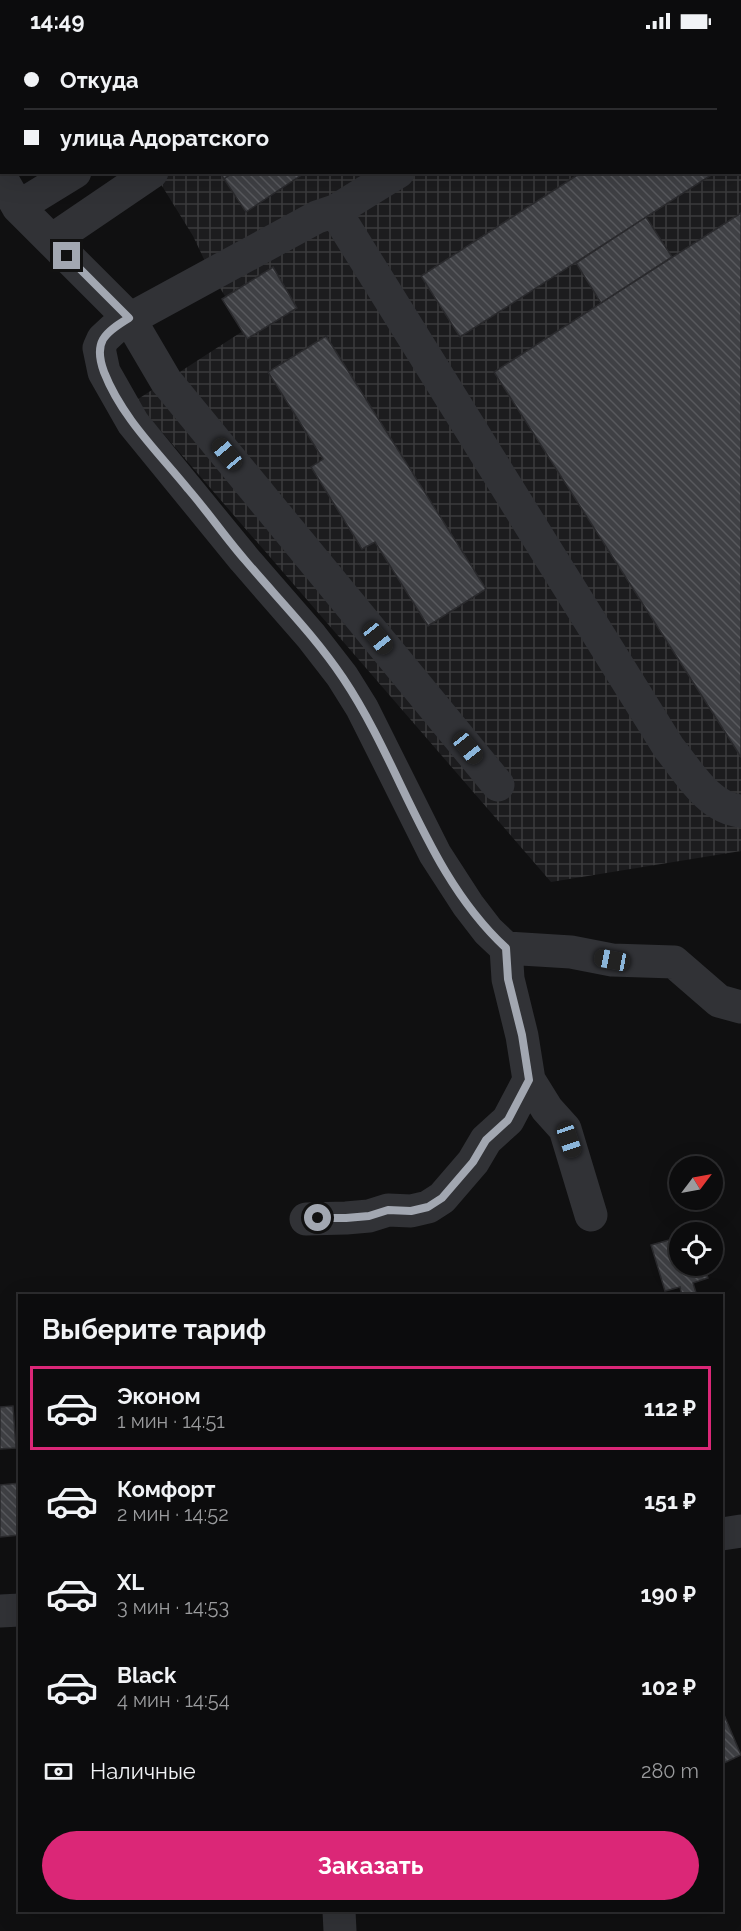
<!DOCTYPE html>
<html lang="ru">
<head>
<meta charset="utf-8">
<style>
	:root { --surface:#0c0c0d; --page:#151516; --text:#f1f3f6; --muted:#9a9b9d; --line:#2c2c2e; --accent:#db2777 }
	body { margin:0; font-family:Raleway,sans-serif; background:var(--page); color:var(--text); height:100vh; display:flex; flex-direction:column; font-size:22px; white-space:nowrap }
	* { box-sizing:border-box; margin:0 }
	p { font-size:20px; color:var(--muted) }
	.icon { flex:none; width:33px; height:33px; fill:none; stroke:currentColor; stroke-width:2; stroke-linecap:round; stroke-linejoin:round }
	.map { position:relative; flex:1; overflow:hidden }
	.side { position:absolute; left:18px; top:1252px; width:705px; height:618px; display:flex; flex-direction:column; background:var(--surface); border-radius:0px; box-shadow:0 6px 24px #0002,0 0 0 2px var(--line) }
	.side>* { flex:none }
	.banner { position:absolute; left:0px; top:0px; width:741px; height:132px; box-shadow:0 6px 24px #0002,0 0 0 2px var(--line); display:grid; align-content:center; height:132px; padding:0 24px; background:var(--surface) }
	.needle { width:39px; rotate:58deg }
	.tools { position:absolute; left:669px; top:1114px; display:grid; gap:12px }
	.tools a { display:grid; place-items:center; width:54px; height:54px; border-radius:50%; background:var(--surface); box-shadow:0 6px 24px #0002,0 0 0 2px var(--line); font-size:30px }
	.end { position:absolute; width:27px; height:27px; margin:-14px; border:8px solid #a2a7b1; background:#111; box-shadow:0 0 0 3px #111 }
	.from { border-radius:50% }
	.car { position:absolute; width:18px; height:36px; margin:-18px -9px; border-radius:8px; box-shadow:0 0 4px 2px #0007; background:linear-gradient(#222 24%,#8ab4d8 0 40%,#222 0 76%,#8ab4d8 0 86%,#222 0) }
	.banner b { display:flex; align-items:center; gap:21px; height:57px; font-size:22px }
	.banner b+b { border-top:2px solid var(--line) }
	.banner i { width:15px; height:15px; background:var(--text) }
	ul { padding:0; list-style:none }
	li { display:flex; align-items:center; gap:18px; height:84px; margin:0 12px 9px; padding:0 12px; border:3px solid transparent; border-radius:0px }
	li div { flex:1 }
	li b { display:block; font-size:22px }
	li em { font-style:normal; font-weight:700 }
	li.on { border-color:var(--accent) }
	li>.icon { width:54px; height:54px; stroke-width:1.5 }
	h2 { padding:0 24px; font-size:27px; line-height:72px }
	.pay { display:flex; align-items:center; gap:15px; height:66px; padding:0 24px; font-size:22px }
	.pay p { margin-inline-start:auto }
	.cta { display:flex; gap:12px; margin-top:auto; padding:12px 24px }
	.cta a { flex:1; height:69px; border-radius:36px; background:var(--accent); color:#fff; font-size:24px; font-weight:700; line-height:69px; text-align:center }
	.status { display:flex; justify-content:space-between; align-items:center; height:42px; padding:0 30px; background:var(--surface); direction:ltr }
	.status svg { height:16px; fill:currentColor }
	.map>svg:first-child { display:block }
	.industrial { fill:url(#industrial-grid) }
	.building { fill:url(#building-back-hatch); stroke:#2a2a2d; stroke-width:1.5 }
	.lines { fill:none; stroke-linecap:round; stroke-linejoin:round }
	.path { stroke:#37393d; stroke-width:4; stroke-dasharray:3 4.5; stroke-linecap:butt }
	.minor { stroke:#313236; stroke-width:33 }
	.route { stroke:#a2a7b1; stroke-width:8 }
</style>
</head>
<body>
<div class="status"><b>14:49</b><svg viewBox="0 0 49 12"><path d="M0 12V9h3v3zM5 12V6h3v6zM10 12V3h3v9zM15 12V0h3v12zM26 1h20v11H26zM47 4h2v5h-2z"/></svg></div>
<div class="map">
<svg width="741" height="1889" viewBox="0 0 741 1889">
	<defs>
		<pattern id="industrial-grid" width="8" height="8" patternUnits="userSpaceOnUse" patternTransform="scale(1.5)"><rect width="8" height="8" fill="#1c1c1e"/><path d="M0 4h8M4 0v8" fill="none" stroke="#3a3a3c"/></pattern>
		<pattern id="building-back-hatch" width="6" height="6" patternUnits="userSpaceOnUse" patternTransform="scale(1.5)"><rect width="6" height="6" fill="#3f4044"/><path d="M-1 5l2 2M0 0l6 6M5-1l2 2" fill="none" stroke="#58595d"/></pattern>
	</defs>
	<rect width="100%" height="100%" fill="#101011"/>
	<path class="industrial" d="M72 0H741V809L551 840 135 359 246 287 211 232 193 194 154 131 740 130V2Z"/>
	<path class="building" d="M68 0H188L186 2Z
		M468 0H507L505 2Z
		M220 130H234L224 137Z
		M234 130H306L246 170 224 137Z
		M582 130H716L460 295 421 234Z
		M741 171V715L494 330Z
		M646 175 672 215 601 261 576 221Z
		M273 225 297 266 247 297 222 257Z
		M326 294 486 547 428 584 375 500 362 507 311 425 323 417 268 330Z
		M680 1195V1224H704L708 1236 693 1241 697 1254H682L680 1245 665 1249 651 1203Z
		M13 1364 16 1406 0 1407V1365Z
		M20 1441V1493L0 1495V1443Z
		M722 1668 741 1713 722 1722Z"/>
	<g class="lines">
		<path class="path" d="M0 37 2 40"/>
		<path class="minor" d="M256 2 257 0
			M335 2 337 0
			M608 2 611 0
			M398 130 335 169 317 175 117 284 103 297 99 306 104 330 133 381 244 517 311 594 342 634 362 666 435 812 468 863 488 889 506 906 571 910 612 918 674 920 719 959 741 965
			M0 134 18 165 129 276 166 339 498 743
			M18 165 75 130
			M335 169 669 706C688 729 708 766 741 769
			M52 198 152 130
			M506 906 508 937 522 994 529 1038 547 1067 565 1087 591 1173
			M306 1177 346 1176 369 1174 388 1168 411 1169 428 1165 442 1156 473 1120 486 1098 508 1078 529 1038
			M722 1492 741 1489
			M0 1569 20 1568
			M339 1869 340 1889"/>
	</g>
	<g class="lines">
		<path class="route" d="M67 214 129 276C104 291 93 300 104 330 122 376 158 410 188 447 208 470 225 495 245 518 278 557 315 594 343 636 402 724 427 833 506 906L508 937 522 993 529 1038 508 1078 486 1098 473 1120 442 1156 428 1165 411 1169 388 1168 369 1174 346 1176H318"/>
	</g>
</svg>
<div class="tools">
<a><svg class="needle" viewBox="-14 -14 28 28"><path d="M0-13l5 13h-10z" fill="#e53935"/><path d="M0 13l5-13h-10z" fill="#9a9b9d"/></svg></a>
<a><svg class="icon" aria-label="locate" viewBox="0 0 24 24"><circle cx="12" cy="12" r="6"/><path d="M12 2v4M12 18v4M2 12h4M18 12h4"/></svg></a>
</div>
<i class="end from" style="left:318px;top:1176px"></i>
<i class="end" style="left:67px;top:214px"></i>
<i class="car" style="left:227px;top:412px;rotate:320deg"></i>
<i class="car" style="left:378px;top:596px;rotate:141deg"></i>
<i class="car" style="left:468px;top:706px;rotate:141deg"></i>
<i class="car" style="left:612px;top:918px;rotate:281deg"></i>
<i class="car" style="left:569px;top:1098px;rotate:161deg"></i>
<div class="banner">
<b><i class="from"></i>Откуда</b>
<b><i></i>улица Адоратского</b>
</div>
<section class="side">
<h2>Выберите тариф</h2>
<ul>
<li class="on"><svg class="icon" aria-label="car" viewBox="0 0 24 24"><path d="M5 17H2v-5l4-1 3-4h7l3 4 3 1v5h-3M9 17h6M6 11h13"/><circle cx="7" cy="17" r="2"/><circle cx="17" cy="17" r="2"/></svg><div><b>Эконом</b><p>1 мин · 14:51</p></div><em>112 ₽</em></li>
<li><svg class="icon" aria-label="car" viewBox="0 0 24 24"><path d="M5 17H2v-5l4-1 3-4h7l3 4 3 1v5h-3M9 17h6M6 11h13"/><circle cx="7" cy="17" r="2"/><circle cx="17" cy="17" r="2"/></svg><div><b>Комфорт</b><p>2 мин · 14:52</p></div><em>151 ₽</em></li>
<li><svg class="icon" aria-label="car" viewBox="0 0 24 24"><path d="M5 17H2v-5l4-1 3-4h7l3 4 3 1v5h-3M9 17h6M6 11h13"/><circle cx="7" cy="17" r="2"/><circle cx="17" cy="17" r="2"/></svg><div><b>XL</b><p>3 мин · 14:53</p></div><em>190 ₽</em></li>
<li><svg class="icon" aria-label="car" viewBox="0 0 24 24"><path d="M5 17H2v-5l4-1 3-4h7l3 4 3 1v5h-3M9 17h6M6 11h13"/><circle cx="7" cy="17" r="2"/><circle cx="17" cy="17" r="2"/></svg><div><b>Black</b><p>4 мин · 14:54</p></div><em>102 ₽</em></li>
</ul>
<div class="pay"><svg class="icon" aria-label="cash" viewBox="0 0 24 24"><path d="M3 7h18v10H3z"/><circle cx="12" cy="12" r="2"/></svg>Наличные<p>280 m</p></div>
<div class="cta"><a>Заказать</a></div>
</section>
</div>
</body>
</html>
